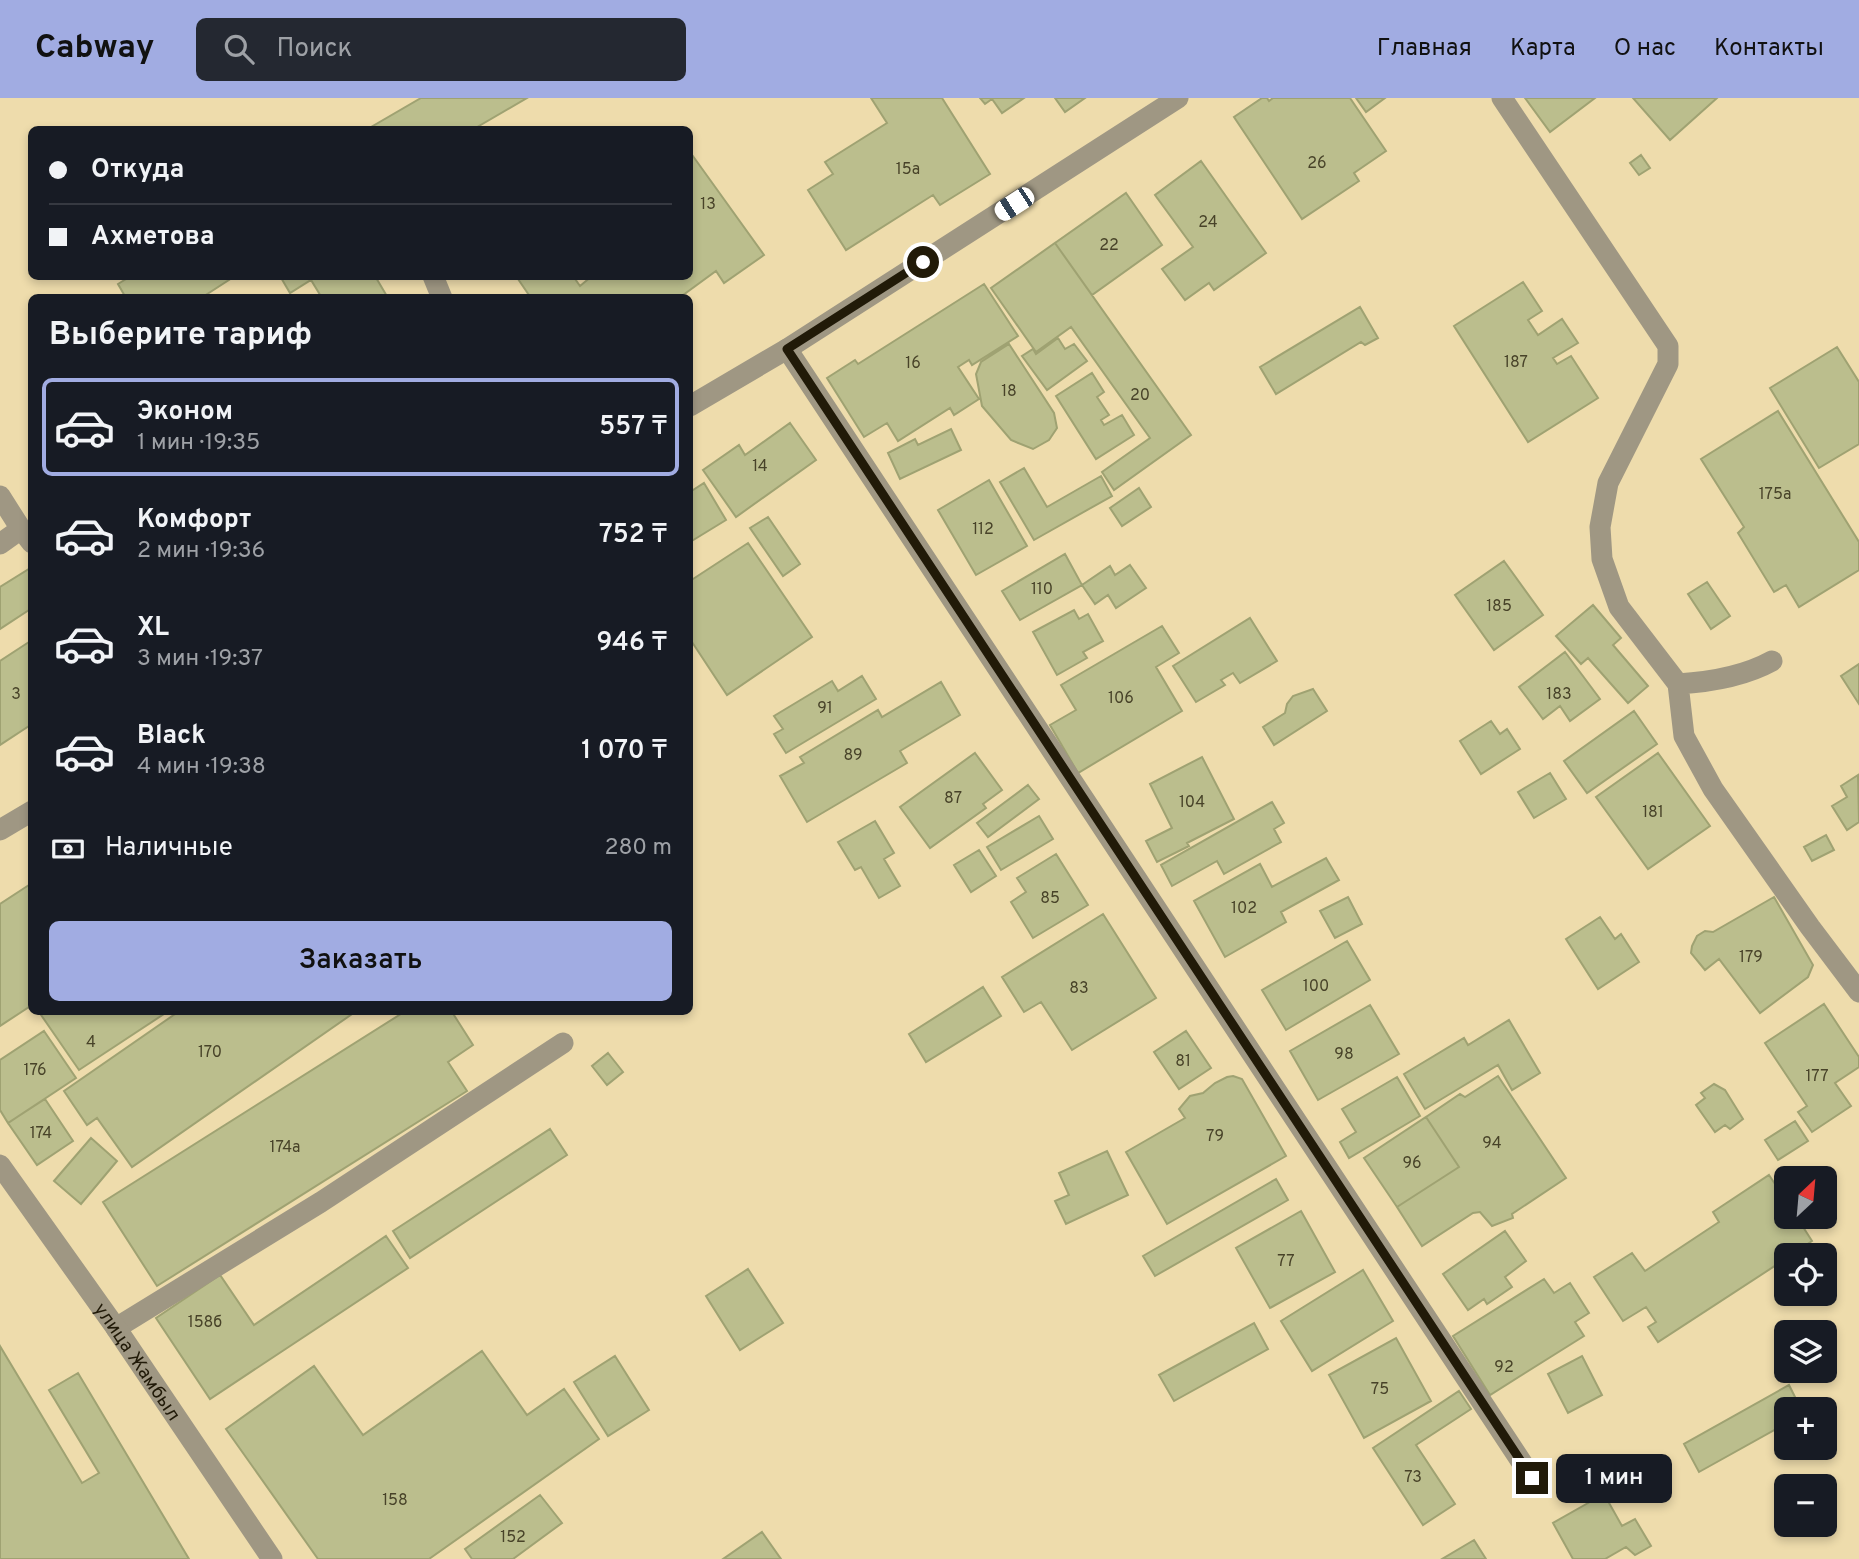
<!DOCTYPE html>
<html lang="ru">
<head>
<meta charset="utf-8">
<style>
	:root { --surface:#171b24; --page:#242831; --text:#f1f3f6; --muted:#9ea1a6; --line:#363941; --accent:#a1ace2 }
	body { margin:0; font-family:Overpass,sans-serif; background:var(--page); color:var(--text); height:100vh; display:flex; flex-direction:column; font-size:26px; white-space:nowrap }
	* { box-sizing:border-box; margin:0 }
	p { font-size:23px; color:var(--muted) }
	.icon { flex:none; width:38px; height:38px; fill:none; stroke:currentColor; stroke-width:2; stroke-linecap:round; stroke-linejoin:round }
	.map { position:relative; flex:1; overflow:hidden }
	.panel { position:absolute; left:28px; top:196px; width:665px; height:721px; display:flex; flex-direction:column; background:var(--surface); border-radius:10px; box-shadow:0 4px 10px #0003 }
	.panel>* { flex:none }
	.hud { position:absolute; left:28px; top:28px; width:665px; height:154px; border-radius:10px; box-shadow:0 4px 10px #0003; display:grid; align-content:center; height:154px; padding:0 21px; background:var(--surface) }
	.needle { width:46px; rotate:26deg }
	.tools { position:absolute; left:1774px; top:1068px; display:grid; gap:14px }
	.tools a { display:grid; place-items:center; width:63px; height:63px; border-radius:10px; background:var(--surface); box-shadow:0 4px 10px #0003; font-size:35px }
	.end { position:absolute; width:32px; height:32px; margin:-16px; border:9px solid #211a08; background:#fff; box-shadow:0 0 0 4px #fff }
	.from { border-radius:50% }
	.bubble { position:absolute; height:49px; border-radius:10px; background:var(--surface); box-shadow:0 4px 10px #0003; font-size:23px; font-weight:600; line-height:49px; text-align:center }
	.car { position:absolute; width:21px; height:42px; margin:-21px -10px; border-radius:9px; box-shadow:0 0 5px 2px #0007; background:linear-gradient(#fff 24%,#345 0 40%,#fff 0 76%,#345 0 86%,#fff 0) }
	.hud b { display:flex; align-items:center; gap:24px; height:66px; font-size:26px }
	.hud b+b { border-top:2px solid var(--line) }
	.hud i { width:18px; height:18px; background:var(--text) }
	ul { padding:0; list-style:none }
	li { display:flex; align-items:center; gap:21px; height:98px; margin:0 14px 10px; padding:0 7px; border:4px solid transparent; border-radius:10px }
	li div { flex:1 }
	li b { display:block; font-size:26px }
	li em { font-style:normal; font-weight:600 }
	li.active { border-color:var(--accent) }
	li>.icon { width:63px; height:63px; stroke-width:1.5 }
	h2 { padding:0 21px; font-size:32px; line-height:84px }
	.pay { display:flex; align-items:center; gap:18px; height:77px; padding:0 21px; font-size:26px }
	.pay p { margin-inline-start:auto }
	.primary-button { display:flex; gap:14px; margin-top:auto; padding:14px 21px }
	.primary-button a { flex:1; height:80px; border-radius:10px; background:var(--accent); color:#111; font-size:28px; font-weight:600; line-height:80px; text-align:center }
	header { display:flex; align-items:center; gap:42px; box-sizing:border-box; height:98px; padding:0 35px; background:var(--accent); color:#111 }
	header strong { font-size:33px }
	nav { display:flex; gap:38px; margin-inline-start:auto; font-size:24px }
	.search { width:490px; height:63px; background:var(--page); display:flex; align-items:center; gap:18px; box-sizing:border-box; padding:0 24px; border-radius:10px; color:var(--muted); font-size:26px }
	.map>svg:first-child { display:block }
	.building { fill:#bbbe8d; stroke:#9fa272; stroke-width:2 }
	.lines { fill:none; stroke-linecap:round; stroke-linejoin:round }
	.lane { stroke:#9f9783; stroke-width:21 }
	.street { stroke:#9f9783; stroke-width:21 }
	.route { stroke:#211a08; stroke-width:9 }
	.labels { text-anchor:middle; stroke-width:7; stroke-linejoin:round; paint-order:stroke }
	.number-label { font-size:16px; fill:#484329 }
	.street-label { font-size:19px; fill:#211a08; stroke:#fefefe }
</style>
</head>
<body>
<header>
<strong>Cabway</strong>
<div class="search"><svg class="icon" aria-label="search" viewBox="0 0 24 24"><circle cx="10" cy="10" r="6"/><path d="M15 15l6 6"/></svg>Поиск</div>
<nav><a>Главная</a><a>Карта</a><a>О нас</a><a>Контакты</a></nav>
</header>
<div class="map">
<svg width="1859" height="1461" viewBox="0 0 1859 1461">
	<rect width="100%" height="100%" fill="#eedcac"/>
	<path class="building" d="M421 0H527L472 32H366Z
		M871 0H942L990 76 940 107 933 97 846 152 808 92 833 76 825 64 887 25Z
		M980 0H1024L1002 15 992 1 985 6Z
		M1055 0H1085L1065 14Z
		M1262 0H1267L1269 3 1273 0H1350L1386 53 1354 75 1359 83 1302 121 1234 19Z
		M1356 0H1385L1366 14Z
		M1525 0H1595L1550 34Z
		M1633 0H1717L1670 42Z
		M690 54 764 157 724 185 716 173 679 200H531L516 178H573L580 188 592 178H690Z
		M1641 57 1650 70 1639 77 1630 65Z
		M1201 63 1266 155 1214 192 1209 185 1185 202 1162 171 1193 149 1155 97Z
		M1126 95 1162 147 1092 197 1055 145Z
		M1055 145 1191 337 1114 392 1102 374 1150 340 1071 229 1036 254 991 190Z
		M131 178H235L201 200H126L118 186Z
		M280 178H375L388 200H322L311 182 290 195Z
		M1523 184 1542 213 1528 222 1538 237 1562 221 1578 245 1553 260 1557 266 1571 258 1598 300 1528 344 1454 228Z
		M984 186 1018 238 972 267 969 262 958 269 979 301 954 317 950 310 898 343 887 325 864 339 827 280 855 262 858 266Z
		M1360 209 1378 240 1365 247 1361 244 1276 296 1260 269Z
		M1058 240 1065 251 1074 246 1087 263 1047 292 1022 258 1033 251 1036 256Z
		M1009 246 1054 315 1057 330 1049 342 1033 351 1011 342 982 308 976 276 981 264Z
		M1837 249 1859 284V346L1819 370 1770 290Z
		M1092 275 1104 294 1097 299 1109 317 1101 322 1104 327 1122 317 1134 337 1096 361 1056 298Z
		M1778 313 1859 444V472L1799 509 1786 487 1774 494 1738 435 1744 429 1701 361Z
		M790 325 816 362 736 419 703 372 739 347 745 357Z
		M951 331 961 352 900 381 888 355 915 341 918 347Z
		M1024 370 1047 409 1101 378 1112 398 1034 442 1000 384Z
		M989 382 1027 448 976 477 938 412Z
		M704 385 726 422 690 444V394Z
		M1139 390 1151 409 1122 428 1110 410Z
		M768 419 800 466 783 478 750 430Z
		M748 445 812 539 727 597 690 541V483Z
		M1065 456 1082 487 1020 522 1002 493Z
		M1504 463 1543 517 1494 552 1455 497Z
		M1130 467 1146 490 1116 510 1108 497 1095 506 1082 487 1110 468 1115 477Z
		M32 469V510L0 531V489Z
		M1707 484 1730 518 1711 531 1688 496Z
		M1593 507 1621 540 1613 547 1648 588 1628 605 1588 560 1581 566 1556 538Z
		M1074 512 1079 521 1088 516 1103 543 1083 554 1087 560 1057 577 1033 534Z
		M1250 520 1277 563 1240 585 1233 575 1221 582 1225 587 1196 604 1173 568Z
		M1162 528 1179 555 1156 569 1182 613 1078 675 1050 627 1076 612 1061 587Z
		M32 542V626L0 647V563Z
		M1565 554 1600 601 1570 623 1560 608 1543 621 1519 589Z
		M1859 566V606L1841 578Z
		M862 578 876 601 786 655 774 636 783 631 774 618 832 583 838 593Z
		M941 584 960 617 900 653 907 665 807 724 780 678 804 665 800 659 878 612 882 619Z
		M1313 591 1327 613 1274 647 1263 629 1285 615 1287 606 1293 598Z
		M1634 613 1657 646 1587 695 1564 663Z
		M1491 623 1500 636 1507 631 1520 651 1481 676 1460 643Z
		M975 655 1002 692 983 706 986 710 930 750 900 709Z
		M1658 655 1710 728 1648 771 1596 699Z
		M1202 659 1234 721 1187 745 1189 748 1157 764 1146 743 1172 730 1150 686Z
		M1550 675 1566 701 1534 720 1518 694Z
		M1858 677 1859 724 1847 732 1832 708 1847 699 1841 688Z
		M1028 687 1039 701 988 739 977 725Z
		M1272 704 1284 725 1274 731 1281 744 1224 776 1217 763 1172 788 1161 767Z
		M1039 718 1053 741 1001 772 987 749Z
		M875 723 894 755 884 761 900 788 879 800 861 769 855 772 838 744Z
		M1826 737 1834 752 1812 763 1804 749Z
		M979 752 996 778 971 794 954 767Z
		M1056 756 1088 807 1033 840 1011 804 1026 794 1017 780Z
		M1326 760 1339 782 1281 814 1286 824 1225 859 1194 803 1260 766 1272 789Z
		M32 785V907L0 928V806Z
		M1348 799 1362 826 1335 840 1320 813Z
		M1774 799 1813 867 1808 879 1760 915 1719 861 1705 872 1691 855 1692 848 1697 838 1705 833 1713 834Z
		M1103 816 1156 900 1072 952 1041 904 1024 914 1002 879Z
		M1600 819 1615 841 1621 836 1639 864 1598 891 1566 841Z
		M1347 843 1370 882 1286 932 1262 892Z
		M983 889 1001 918 926 964 909 936Z
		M1824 906 1859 959V969L1835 985 1851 1008 1812 1034 1798 1014 1807 1008 1765 945Z
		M1370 907 1399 956 1318 1002 1290 953Z
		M39 914H167L79 972Z
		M178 914H355L132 1069 97 1020 87 1027 64 993Z
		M404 914H452L473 947 448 964 467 993 157 1188 103 1104Z
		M1509 922 1540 975 1512 992 1498 967 1425 1011 1404 976 1464 940 1468 947Z
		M44 933 76 980 8 1025 0 1012V962Z
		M1186 933 1211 970 1179 991 1154 954Z
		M608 955 623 974 607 987 592 968Z
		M1233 978 1242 981 1286 1058 1167 1126 1126 1054 1185 1020 1179 1011 1190 998 1203 995 1215 985 1227 979Z
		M1498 978 1566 1080 1512 1116 1513 1120 1492 1128 1480 1114 1473 1115 1422 1148 1397 1109 1459 1069 1426 1019 1460 996 1465 999Z
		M1397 979 1420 1018 1349 1060 1340 1044 1356 1034 1342 1011Z
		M1714 986 1725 992 1743 1021 1730 1031 1725 1027 1715 1034 1696 1007 1705 1000 1701 995Z
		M45 1001 73 1043 37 1067 8 1025Z
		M1426 1019 1459 1069 1397 1109 1364 1060Z
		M1795 1023 1808 1043 1778 1062 1765 1042Z
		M550 1031 567 1057 410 1160 393 1133Z
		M91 1040 117 1063 81 1106 54 1083Z
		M1107 1053 1128 1097 1066 1126 1055 1103 1069 1097 1059 1075Z
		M1769 1077 1787 1104V1118H1796L1812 1143 1791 1157H1787V1160L1658 1244 1648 1229 1656 1224 1646 1209 1623 1223 1594 1179 1632 1155 1645 1173 1719 1124 1713 1114Z
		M1276 1081 1288 1102 1155 1178 1143 1158Z
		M1301 1113 1335 1174 1270 1210 1236 1150Z
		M1505 1133 1526 1163 1505 1179 1512 1189 1487 1206 1484 1201 1468 1212 1443 1176Z
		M386 1138 408 1170 210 1301 156 1220 220 1177 254 1227Z
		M748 1171 783 1225 740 1252 706 1198Z
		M1363 1172 1393 1223 1312 1273 1281 1223Z
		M1544 1181 1554 1195 1570 1185 1589 1215 1575 1224 1584 1238 1490 1297 1453 1238Z
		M1254 1225 1268 1251 1174 1303 1159 1277Z
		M1396 1240 1431 1303 1364 1340 1329 1277Z
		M0 1248 82 1385 99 1375 49 1292 78 1275 189 1461H0Z
		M482 1253 527 1317 564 1291 599 1341 429 1461H318L226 1331 314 1268 363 1337Z
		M615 1258 649 1312 608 1338 574 1284Z
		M1582 1258 1602 1297 1568 1315 1548 1276Z
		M1789 1287 1801 1311H1787V1325L1699 1374 1684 1346Z
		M1459 1293 1471 1311 1416 1347 1455 1406 1423 1427 1373 1350Z
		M1604 1396 1622 1428 1635 1421 1651 1448 1635 1457 1626 1449 1605 1461H1573L1553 1425Z
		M540 1397 562 1425 513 1461H472L465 1451Z
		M762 1434 781 1461H723Z
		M1474 1442 1486 1461H1442Z"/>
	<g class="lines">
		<path class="lane" d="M1502 0 1668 248V266L1608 385 1600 429 1602 461 1619 509 1678 586 1684 638 1713 691 1810 829 1859 894
			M433 178 442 200
			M787 251 1532 1380
			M0 398 21 431
			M0 446 21 431 32 445
			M1678 586C1710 584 1743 579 1772 563
			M116 1230 321 1104 563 945"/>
		<g class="street">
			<path d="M690 308 787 251 1178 0"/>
			<path d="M0 732 32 713"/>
			<path id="s1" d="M0 1067 116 1230 272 1461"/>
		</g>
	</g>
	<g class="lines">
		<path class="route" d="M923 164 787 251 1532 1380"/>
	</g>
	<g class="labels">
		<g class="number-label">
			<text x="1317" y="70">26</text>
			<text x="908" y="76">15а</text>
			<text x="708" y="111">13</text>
			<text x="1208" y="129">24</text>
			<text x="1109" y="152">22</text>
			<text x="1516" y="269">187</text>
			<text x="913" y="270">16</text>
			<text x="1009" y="298">18</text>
			<text x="1140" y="302">20</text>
			<text x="760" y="373">14</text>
			<text x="1775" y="401">175а</text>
			<text x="983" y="436">112</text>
			<text x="1042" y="496">110</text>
			<text x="1499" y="513">185</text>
			<text x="16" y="601">3</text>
			<text x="1559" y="601">183</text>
			<text x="1121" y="605">106</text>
			<text x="825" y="615">91</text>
			<text x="853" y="662">89</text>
			<text x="953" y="705">87</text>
			<text x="1192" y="709">104</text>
			<text x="1653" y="719">181</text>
			<text x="1050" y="805">85</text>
			<text x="1244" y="815">102</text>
			<text x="1751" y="864">179</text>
			<text x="1316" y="893">100</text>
			<text x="1079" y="895">83</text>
			<text x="91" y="949">4</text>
			<text x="210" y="959">170</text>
			<text x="1344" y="961">98</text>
			<text x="1183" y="968">81</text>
			<text x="35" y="977">176</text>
			<text x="1817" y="983">177</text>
			<text x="41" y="1040">174</text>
			<text x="1215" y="1043">79</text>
			<text x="1492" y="1050">94</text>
			<text x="285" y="1054">174а</text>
			<text x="1412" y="1070">96</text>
			<text x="1286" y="1168">77</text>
			<text x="205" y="1229">158б</text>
			<text x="1504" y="1274">92</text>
			<text x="1380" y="1296">75</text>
			<text x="1413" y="1384">73</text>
			<text x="395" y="1407">158</text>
			<text x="513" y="1444">152</text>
		</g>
		<g class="street-label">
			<text dy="7" stroke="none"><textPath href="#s1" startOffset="240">улица Жамбыл</textPath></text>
		</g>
	</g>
</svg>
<div class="tools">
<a><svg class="needle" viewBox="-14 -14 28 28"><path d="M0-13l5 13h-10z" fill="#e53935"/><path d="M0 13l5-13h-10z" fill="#9ea1a6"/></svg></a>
<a><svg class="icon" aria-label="locate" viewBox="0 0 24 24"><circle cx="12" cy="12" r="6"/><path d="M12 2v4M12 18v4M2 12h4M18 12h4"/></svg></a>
<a><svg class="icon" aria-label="layers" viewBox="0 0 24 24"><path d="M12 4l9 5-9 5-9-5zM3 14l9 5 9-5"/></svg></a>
<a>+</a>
<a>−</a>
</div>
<i class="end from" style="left:923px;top:164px"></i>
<i class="end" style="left:1532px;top:1380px"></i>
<div class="bubble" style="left:1556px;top:1356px;width:116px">1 мин</div>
<i class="car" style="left:1014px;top:106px;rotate:237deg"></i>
<div class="hud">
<b><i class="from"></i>Откуда</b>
<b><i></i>Ахметова</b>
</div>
<section class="panel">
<h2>Выберите тариф</h2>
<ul>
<li class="active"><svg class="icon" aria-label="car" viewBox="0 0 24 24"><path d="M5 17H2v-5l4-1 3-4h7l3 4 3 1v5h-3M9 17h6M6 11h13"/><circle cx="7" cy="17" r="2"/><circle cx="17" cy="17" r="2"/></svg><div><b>Эконом</b><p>1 мин · 19:35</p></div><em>557 ₸</em></li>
<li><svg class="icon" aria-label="car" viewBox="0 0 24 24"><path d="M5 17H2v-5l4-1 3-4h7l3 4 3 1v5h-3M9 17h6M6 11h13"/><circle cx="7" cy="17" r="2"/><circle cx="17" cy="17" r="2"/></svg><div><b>Комфорт</b><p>2 мин · 19:36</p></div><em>752 ₸</em></li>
<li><svg class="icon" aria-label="car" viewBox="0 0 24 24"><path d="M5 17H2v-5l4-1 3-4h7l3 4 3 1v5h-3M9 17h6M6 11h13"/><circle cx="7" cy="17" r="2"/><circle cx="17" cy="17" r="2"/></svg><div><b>XL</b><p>3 мин · 19:37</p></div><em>946 ₸</em></li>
<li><svg class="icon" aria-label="car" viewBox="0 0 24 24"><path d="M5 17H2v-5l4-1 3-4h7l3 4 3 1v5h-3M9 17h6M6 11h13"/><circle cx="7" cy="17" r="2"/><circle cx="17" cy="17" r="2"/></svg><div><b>Black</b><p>4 мин · 19:38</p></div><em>1 070 ₸</em></li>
</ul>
<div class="pay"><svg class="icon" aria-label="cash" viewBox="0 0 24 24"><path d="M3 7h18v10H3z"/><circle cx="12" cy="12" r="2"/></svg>Наличные<p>280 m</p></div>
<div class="primary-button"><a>Заказать</a></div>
</section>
</div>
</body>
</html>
